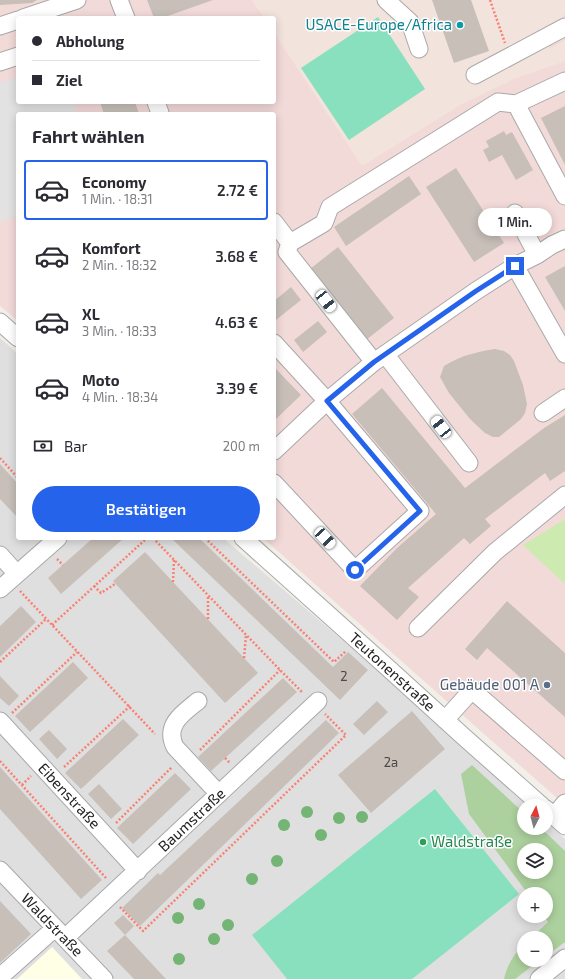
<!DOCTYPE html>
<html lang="de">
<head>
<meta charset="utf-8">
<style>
	:root { --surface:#fff; --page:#f7f7f7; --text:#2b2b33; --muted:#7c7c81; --line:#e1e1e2; --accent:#2563eb }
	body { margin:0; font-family:"Exo 2",sans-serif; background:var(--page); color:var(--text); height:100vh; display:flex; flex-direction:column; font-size:15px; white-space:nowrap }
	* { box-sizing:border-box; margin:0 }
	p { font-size:13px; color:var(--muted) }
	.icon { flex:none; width:22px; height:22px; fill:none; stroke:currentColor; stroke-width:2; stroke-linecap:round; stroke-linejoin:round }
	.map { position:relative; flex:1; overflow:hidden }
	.panel { position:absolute; left:16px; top:112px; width:260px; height:428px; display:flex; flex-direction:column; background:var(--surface); border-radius:4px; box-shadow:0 2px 10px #0003 }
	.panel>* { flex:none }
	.banner { position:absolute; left:16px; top:16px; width:260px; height:88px; border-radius:4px; box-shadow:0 2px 10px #0003; display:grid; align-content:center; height:88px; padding:0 16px; background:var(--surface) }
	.needle { width:26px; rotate:6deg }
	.controls { position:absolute; left:517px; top:799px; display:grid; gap:8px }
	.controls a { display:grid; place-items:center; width:36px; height:36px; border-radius:50%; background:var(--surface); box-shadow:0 2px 10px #0003; font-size:20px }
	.end { position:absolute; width:18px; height:18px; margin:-9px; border:5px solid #2563eb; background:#fff; box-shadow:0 0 0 2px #fff }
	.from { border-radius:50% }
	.bubble { position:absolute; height:28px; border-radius:14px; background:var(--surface); box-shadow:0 2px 10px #0003; font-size:13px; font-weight:600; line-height:28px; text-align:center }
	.car { position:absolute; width:12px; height:24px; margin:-12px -6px; border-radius:5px; box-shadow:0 0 3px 1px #0007; background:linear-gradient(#fff 24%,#345 0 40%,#fff 0 76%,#345 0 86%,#fff 0) }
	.banner b { display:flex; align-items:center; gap:14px; height:38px; font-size:15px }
	.banner b+b { border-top:1px solid var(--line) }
	.banner i { width:10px; height:10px; background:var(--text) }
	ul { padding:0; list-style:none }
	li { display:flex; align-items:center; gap:12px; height:60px; margin:0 8px 6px; padding:0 8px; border:2px solid transparent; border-radius:4px }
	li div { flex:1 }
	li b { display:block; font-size:15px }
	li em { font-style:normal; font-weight:600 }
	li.active { border-color:var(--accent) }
	li>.icon { width:36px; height:36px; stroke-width:1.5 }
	h2 { padding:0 16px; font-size:18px; line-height:48px }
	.pay { display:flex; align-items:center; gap:10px; height:44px; padding:0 16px; font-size:15px }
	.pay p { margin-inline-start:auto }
	.primary-button { display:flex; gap:8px; margin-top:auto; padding:8px 16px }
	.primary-button a { flex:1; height:46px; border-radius:24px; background:var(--accent); color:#fff; font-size:16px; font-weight:600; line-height:46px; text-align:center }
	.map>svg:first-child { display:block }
	.residential { fill:#e0dfdf; fill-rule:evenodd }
	.commercial { fill:#f2dad9; fill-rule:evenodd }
	.education { fill:#ffffe5 }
	.military { fill:#f3e3dd }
	.grass { fill:#cdebb0 }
	.forest { fill:#add19e; fill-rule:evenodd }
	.pitch { fill:#88e0be }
	.parking { fill:#e2e2e2 }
	.building { fill:#c7bfb8 }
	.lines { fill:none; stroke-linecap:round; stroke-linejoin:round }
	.minor-casing { stroke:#a9a9a9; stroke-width:19 }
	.path { stroke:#fa8072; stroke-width:2.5; stroke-dasharray:2 2; stroke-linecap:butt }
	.minor { stroke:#fff; stroke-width:17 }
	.tree { fill:#74b475 }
	.route { stroke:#2563eb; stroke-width:5 }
	.culture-dot { fill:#0f9aa8; stroke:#fff; stroke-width:1.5 }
	.service-dot { fill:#5c6f8a; stroke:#fff; stroke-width:1.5 }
	.leisure-dot { fill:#2e9e5b; stroke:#fff; stroke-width:1.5 }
	.labels { text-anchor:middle; stroke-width:3; stroke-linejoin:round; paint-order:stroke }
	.number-label { font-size:13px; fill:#4b4948 }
	.culture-label { font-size:15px; fill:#0d838f; stroke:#fff; text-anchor:end }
	.street-label { font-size:15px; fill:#222; stroke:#fff }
	.service-label { font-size:15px; fill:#4e5e75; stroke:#fff; text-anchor:end }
	.leisure-label { font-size:15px; fill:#27864d; stroke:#fff; text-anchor:start }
</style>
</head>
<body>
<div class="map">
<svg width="565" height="979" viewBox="0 0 565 979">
	<rect width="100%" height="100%" fill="#f2efe9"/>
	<path class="residential" d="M0 338 18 354V538H223L394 684 528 806H524V828H546V822L565 839V979H0ZM524 850H546V872H524ZM524 894H546V916H524ZM524 938H546V960H524Z"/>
	<path class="commercial" d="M0 0H565V805L443 698 263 538H274V114H18V321L0 306ZM18 18H274V102H18Z"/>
	<path class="education" d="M52 947 82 979H17Z"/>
	<path class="military" d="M252 0H565V13L563 17 555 23 541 29 550 49 565 40V61L514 79 462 104 362 166 274 33V18H264Z"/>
	<path class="grass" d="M565 519V584L523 545Z"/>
	<path class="forest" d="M472 765 524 813V828H541L565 851V942L546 956V938H531L548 922 544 916H546V894H528L469 814 461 774ZM524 850H546V872H524Z
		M524 944V960H540L515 979H504C507 965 514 954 524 944Z"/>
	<path class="pitch" d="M378 17 425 89 349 140 301 68Z
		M435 789 519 894 412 979H287L252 935Z"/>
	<path class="parking" d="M18 77V102H72L76 114H18V216L0 222V83Z"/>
	<path class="building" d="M0 0H37L32 3 0 5Z
		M147 0H213L162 18H154Z
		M432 0H471L489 51 454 63Z
		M100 102H135L139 114H104Z
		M565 106V165L541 118Z
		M504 131 506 135 512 132 533 170 516 180 502 155 489 162 483 150 489 147 486 141Z
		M456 168 504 243 474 262 426 187Z
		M409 176 421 194 346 246 334 227Z
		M338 247 394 318 366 340 310 269Z
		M565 266V311L545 277Z
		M291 287 301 300 276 320 274 318V301Z
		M318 321 327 332 303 352 294 340Z
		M495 349 504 351 510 355 514 361 523 385 527 404 525 413 521 419 499 437H493L485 433 470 419 449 393 440 377 444 366 451 362 464 356 483 351Z
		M274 367 301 395 276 419 274 417Z
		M382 388 465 488 544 428 565 415V471L550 481 545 473 485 519 491 526 470 544 464 538 408 588 419 597 397 620 360 586 397 548 436 514 352 414Z
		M0 464 18 484V518L0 499Z
		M93 538H124L61 594 48 578Z
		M171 538H199L333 667 348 652 368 670 340 700Z
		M145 552 258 673 225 703 113 581Z
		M507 601 565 653V717L487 648 477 660 465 649Z
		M21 606 36 622 0 657V626Z
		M73 662 88 678 30 732 15 716Z
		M0 676 19 696 9 706 0 698Z
		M283 678 297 692 211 771 198 757Z
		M377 701 388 712 364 735 353 724Z
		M412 711 445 749 371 813 338 775Z
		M123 719 139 735 81 789 65 773Z
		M326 720 339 733 140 926 122 908 158 873 160 875Z
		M49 730 67 749 57 759 39 739Z
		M0 767 102 880 81 899 0 809Z
		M175 773 191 789 133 844 117 828Z
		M99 784 122 809 111 819 88 794Z
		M0 901 31 934 0 963Z
		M123 915 134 926 125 935 114 923Z
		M125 935 166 979H134L107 951Z"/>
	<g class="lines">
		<g class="minor-casing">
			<path id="minor" d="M119 0 126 18
				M386 0 410 22 419 49
				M23 18 77 0
				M0 26 18 20
				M0 62 18 56
				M475 75 565 27
				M156 102 160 113
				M516 104 565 196
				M515 213 537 255
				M274 222 290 243
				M515 266 565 354
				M0 322 18 338
				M274 343 327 401 420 511 355 570 274 483
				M385 354 469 463
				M374 362 287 252 290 243 324 223 330 207 498 102 516 104 565 81
				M543 413 565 398
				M274 451 327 401 374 362 476 291 515 266 537 255 552 245 565 239
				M243 538 387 667 464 737 542 806
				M0 555 17 574
				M0 589 58 538
				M418 628 495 552 565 495
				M198 701C183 713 164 725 175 747L219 794
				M445 720 472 690 565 771
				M0 721 138 871
				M546 809 565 826
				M554 816 565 803
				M0 870 104 979
				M65 938 318 701
				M0 977 55 928
				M539 979 565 958"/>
		</g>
		<path class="path" d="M490 0 505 43
			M0 458 18 478
			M153 538 280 670 303 693
			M205 538 334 662 346 651
			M57 559 63 565
			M173 582 174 560
			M94 586 101 593 115 584
			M20 591 155 734
			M208 619V596
			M52 625 147 538
			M244 658 246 635
			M0 662 46 619
			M12 713 77 652
			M200 750 280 670
			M225 758 230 763
			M0 761 106 878
			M64 767 130 706
			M22 785 31 776
			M116 823 172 767
			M120 907 143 931 346 735 325 714"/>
		<use href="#minor" class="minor"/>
	</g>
	<g class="tree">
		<circle cx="307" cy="812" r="6"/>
		<circle cx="362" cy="817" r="6"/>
		<circle cx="339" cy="818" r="6"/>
		<circle cx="284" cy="825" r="6"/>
		<circle cx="321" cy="835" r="6"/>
		<circle cx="277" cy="861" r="6"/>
		<circle cx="252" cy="879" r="6"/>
		<circle cx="199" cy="904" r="6"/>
		<circle cx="178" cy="918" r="6"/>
		<circle cx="228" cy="925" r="6"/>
		<circle cx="214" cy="939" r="6"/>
		<circle cx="179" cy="959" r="6"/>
	</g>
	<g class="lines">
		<path class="route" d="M355 570 420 511 327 401 374 362 476 291 515 266"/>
	</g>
	<circle class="culture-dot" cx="460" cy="25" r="4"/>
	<circle class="service-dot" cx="547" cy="685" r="4"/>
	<circle class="leisure-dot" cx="423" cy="842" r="4"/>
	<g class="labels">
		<g class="number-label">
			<text x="344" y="681">2</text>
			<text x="391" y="767">2a</text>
		</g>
		<g class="culture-label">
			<text x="452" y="30">USACE-Europe/Africa</text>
		</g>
		<g class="street-label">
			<text transform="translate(392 672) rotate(42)" y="5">Teutonenstraße</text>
			<text transform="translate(69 796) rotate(47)" y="5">Eibenstraße</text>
			<text transform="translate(192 820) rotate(-43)" y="5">Baumstraße</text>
			<text transform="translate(52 925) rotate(46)" y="5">Waldstraße</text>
		</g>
		<g class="service-label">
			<text x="539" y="690">Gebäude 001 A</text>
		</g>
		<g class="leisure-label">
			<text x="431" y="847">Waldstraße</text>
		</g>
	</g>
</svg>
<div class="controls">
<a><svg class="needle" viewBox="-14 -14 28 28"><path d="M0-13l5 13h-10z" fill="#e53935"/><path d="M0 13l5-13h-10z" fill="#7c7c81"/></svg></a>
<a><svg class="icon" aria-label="layers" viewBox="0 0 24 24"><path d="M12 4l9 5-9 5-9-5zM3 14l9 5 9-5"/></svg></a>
<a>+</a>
<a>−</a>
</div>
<i class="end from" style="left:355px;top:570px"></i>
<i class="end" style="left:515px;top:266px"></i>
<div class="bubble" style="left:478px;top:208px;width:74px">1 Min.</div>
<i class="car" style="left:326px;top:301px;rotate:142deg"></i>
<i class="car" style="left:441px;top:427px;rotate:322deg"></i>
<i class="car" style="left:325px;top:538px;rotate:137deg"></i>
<div class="banner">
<b><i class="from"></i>Abholung</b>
<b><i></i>Ziel</b>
</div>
<section class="panel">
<h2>Fahrt wählen</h2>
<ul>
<li class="active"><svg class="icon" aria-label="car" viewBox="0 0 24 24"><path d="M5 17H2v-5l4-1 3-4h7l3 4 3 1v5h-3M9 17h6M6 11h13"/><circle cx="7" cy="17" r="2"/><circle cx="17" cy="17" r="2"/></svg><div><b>Economy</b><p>1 Min. · 18:31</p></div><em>2.72 €</em></li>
<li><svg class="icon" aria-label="car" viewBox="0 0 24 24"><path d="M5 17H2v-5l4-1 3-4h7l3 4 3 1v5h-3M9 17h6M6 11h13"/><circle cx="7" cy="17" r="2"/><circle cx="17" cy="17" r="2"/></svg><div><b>Komfort</b><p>2 Min. · 18:32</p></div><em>3.68 €</em></li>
<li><svg class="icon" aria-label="car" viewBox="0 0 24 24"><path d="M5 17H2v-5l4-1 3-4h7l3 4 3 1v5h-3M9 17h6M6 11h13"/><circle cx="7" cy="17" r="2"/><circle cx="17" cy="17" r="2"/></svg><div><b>XL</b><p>3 Min. · 18:33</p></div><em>4.63 €</em></li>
<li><svg class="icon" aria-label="car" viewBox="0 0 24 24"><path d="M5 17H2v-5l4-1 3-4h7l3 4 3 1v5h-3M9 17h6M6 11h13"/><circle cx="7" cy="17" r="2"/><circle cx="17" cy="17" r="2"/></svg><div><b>Moto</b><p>4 Min. · 18:34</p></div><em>3.39 €</em></li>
</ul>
<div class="pay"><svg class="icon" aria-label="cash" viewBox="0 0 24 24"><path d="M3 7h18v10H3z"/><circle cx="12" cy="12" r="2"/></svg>Bar<p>200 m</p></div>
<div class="primary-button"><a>Bestätigen</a></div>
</section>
</div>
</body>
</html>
